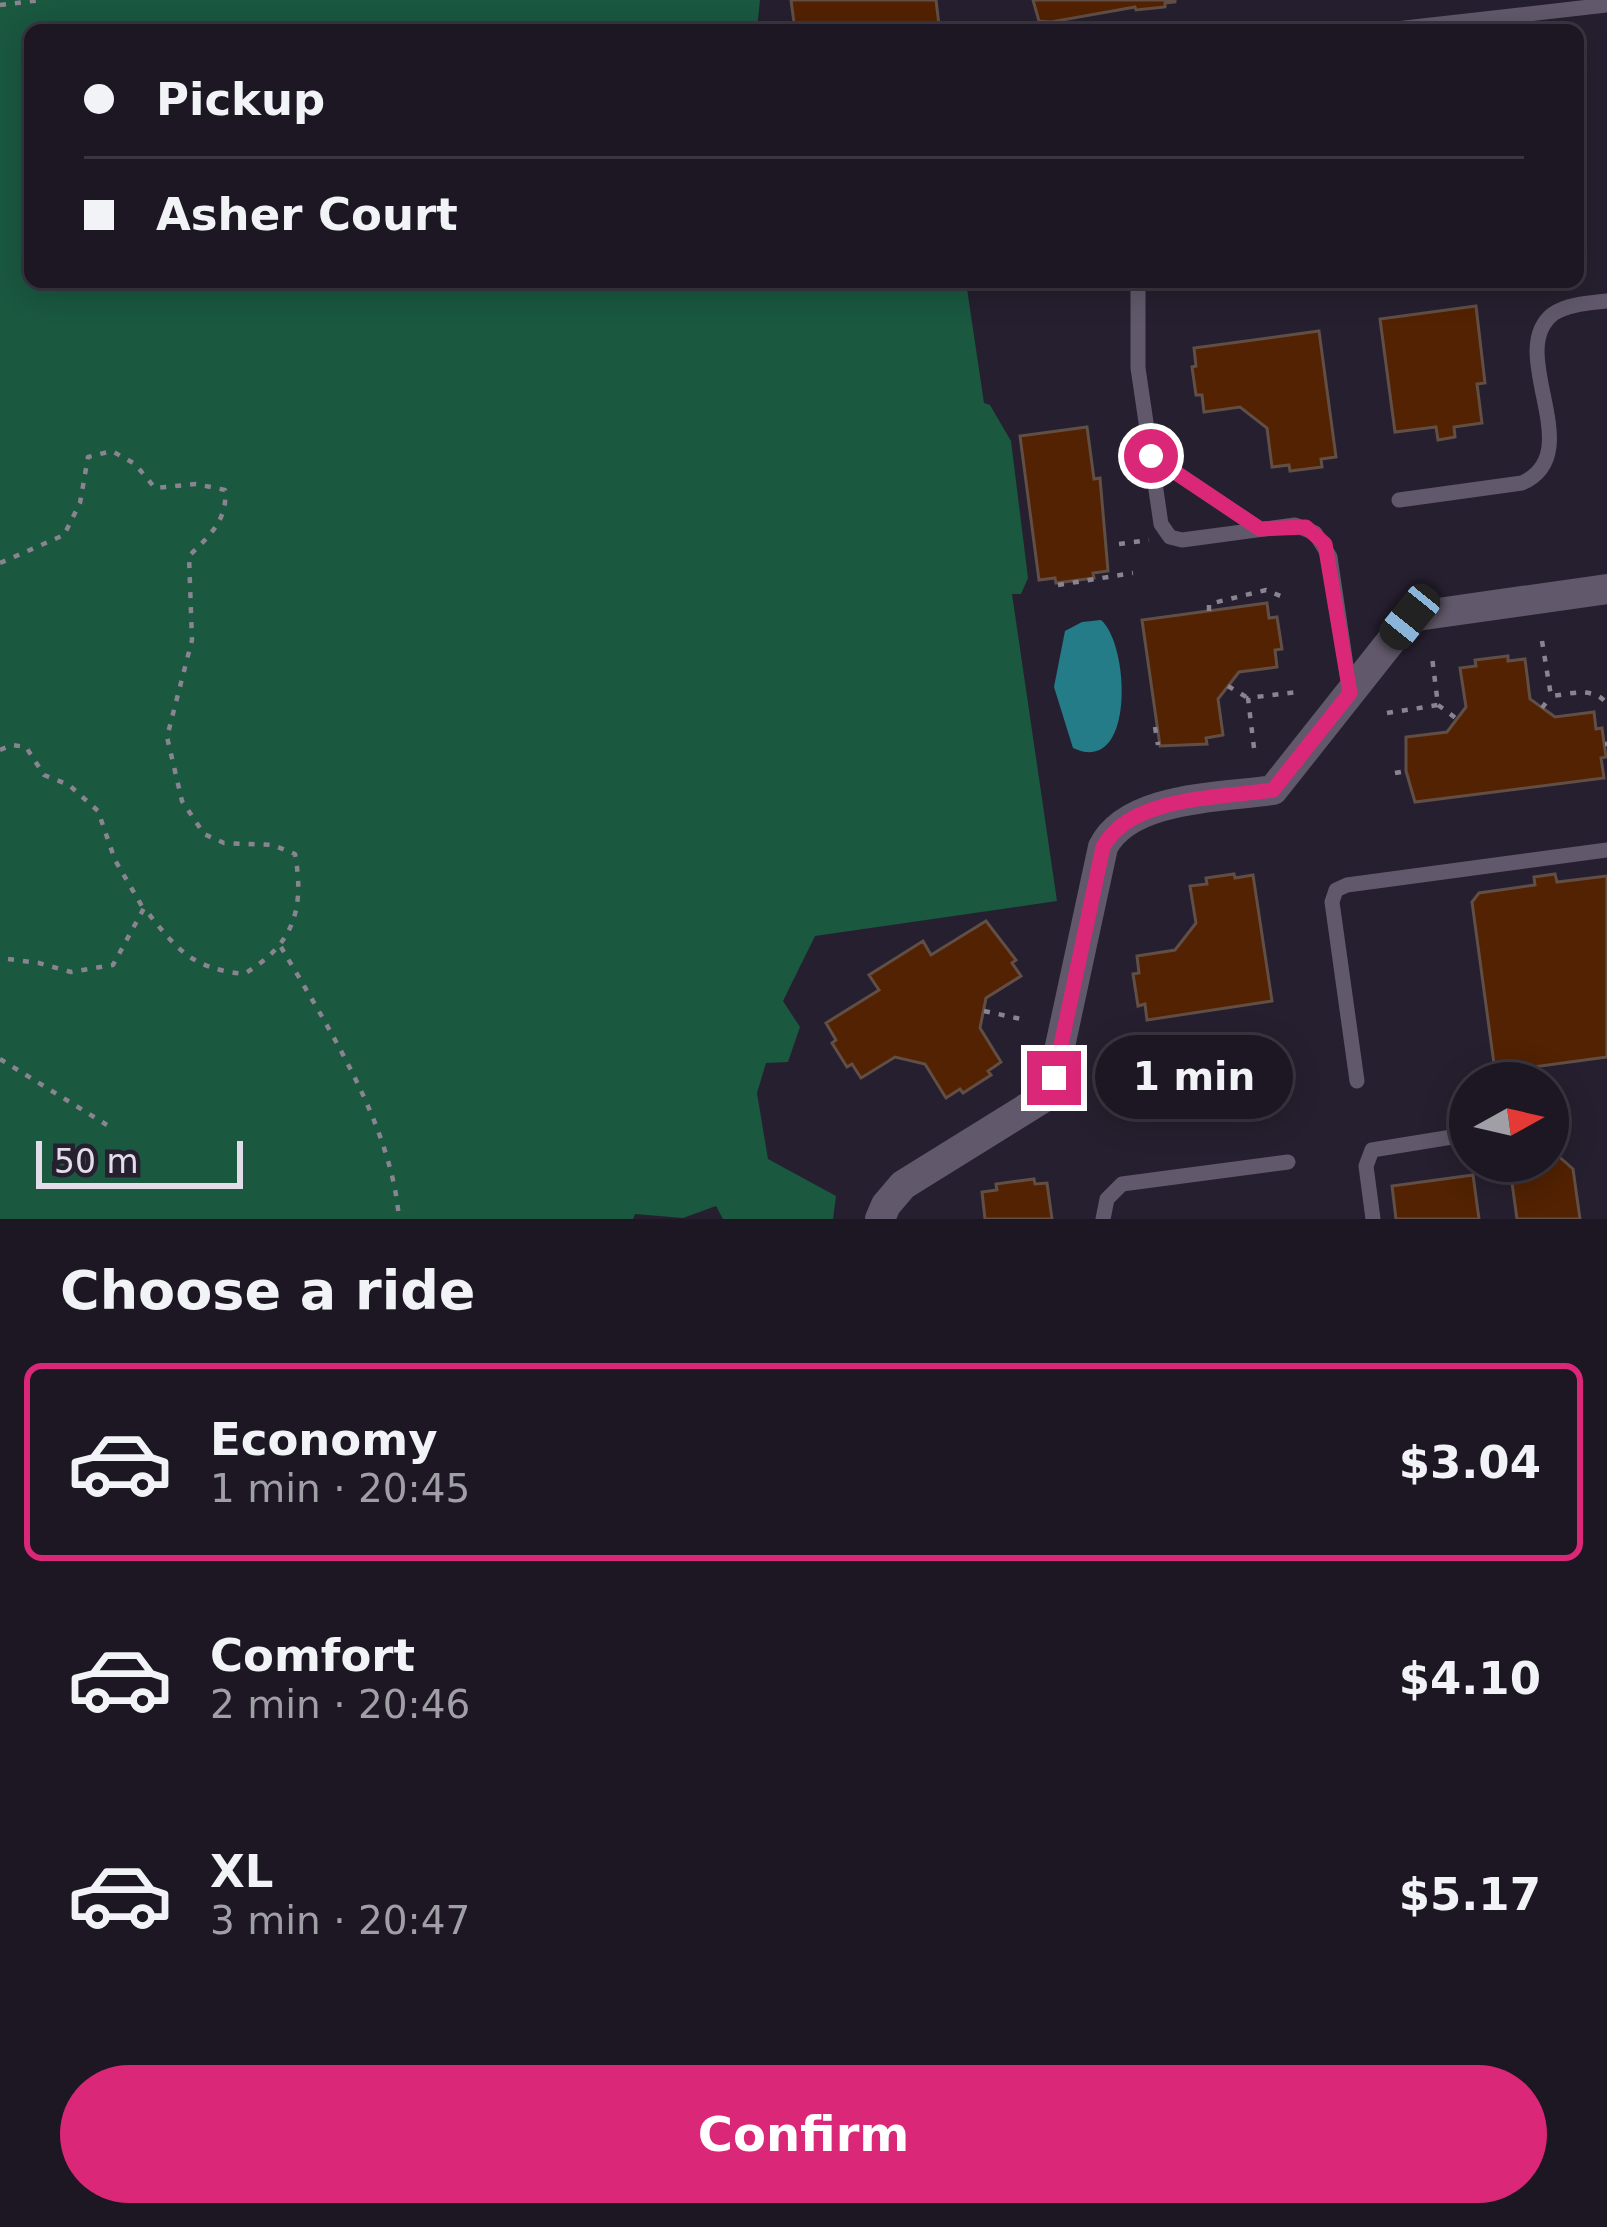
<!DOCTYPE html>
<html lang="en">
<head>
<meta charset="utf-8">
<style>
	:root { --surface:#1c1723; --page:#25202b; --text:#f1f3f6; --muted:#a09fa6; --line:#3a3641; --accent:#db2777 }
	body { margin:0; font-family:"DejaVu Sans",sans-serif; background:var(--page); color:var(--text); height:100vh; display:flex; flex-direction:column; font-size:45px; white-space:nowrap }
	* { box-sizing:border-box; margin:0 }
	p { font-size:39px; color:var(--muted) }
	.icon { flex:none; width:66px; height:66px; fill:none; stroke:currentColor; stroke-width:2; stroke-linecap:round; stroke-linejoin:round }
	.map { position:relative; height:1219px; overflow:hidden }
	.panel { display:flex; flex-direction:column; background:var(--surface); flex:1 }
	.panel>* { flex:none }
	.banner { position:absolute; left:24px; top:24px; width:1560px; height:264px; border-radius:18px; box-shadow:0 6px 30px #0003,0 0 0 3px var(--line); display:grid; align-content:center; height:264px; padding:0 60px; background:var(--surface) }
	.needle { width:78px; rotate:82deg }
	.fabs { position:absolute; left:1449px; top:1062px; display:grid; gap:24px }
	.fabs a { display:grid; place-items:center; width:120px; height:120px; border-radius:50%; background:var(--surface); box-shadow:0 6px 30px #0003,0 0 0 3px var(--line); font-size:60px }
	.scale { position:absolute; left:36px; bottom:30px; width:207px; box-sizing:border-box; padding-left:12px; border:6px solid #e2dde8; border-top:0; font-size:33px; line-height:42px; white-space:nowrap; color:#e2dde8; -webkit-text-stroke:9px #261f2f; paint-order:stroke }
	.end { position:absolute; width:54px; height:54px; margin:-27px; border:15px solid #db2777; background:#fff; box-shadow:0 0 0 6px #fff }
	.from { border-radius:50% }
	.bubble { position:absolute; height:84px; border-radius:42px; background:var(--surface); box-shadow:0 6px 30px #0003,0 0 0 3px var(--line); font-size:39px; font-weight:600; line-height:84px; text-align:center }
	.car { position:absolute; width:36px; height:72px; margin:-36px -18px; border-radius:15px; box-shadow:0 0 9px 3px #0007; background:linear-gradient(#222 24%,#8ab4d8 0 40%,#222 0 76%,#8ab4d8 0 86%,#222 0) }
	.banner b { display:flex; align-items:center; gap:42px; height:114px; font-size:45px }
	.banner b+b { border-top:3px solid var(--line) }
	.banner i { width:30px; height:30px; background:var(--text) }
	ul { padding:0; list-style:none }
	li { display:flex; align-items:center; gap:36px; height:198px; margin:0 24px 18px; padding:0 36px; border:6px solid transparent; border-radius:18px }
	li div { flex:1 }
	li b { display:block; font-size:45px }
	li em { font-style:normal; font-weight:600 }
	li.on { border-color:var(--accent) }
	li>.icon { width:108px; height:108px; stroke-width:1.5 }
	h2 { padding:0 60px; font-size:54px; line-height:144px }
	.primary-button { display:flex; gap:24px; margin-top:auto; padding:24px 60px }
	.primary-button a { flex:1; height:138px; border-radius:72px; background:var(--accent); color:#fff; font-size:48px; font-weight:600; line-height:138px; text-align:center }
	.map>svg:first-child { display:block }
	.green { fill:#1a5840 }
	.water { fill:#247c89 }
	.building { fill:#522202; stroke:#614e45; stroke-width:3 }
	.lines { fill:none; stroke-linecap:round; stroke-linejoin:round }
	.path { stroke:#8a8491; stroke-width:4.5; stroke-dasharray:6 9; stroke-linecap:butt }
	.service { stroke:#61596b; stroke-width:15 }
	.minor { stroke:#61596b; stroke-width:30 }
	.route { stroke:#db2777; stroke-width:15 }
</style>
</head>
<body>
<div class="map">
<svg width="1607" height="1219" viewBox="0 0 1607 1219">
	<rect width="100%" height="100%" fill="#261f2f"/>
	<path class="green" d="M0 0H760L758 20 753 30H30V282H966L984 403 990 405 1011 441 1028 578 1021 594H1012L1057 901 815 936 783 1001 800 1027 788 1062 766 1063 757 1093 768 1159 836 1196 833 1219H723L716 1206 683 1218 635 1214 633 1219H0Z"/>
	<path class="water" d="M1101 620C1130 645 1135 777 1073 748L1054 687 1065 631 1082 622Z"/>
	<path class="building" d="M791 0H936L939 25 937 30H795Z
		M1033 0H1175V2L1165 3V7L1136 10 1135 7 1051 22 1039 21Z
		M1476 306 1485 383 1477 384 1482 423 1454 427 1455 437 1438 440 1436 427 1395 432 1380 319Z
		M1319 331 1336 457 1321 459 1322 467 1290 471 1289 465 1272 467 1267 428 1240 407 1204 412 1202 395H1196L1192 367 1196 366 1194 348Z
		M1087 427 1094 479 1100 478 1108 571 1093 573 1094 578 1056 583 1055 578 1039 580 1020 436Z
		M1267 603 1269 618 1277 617 1282 649 1275 650 1277 667 1239 672 1218 699 1223 735 1206 738 1207 744 1160 746 1142 620Z
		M1508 656V661L1525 659 1530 699 1555 717 1594 712 1596 729 1602 728 1606 757 1601 758 1604 778 1415 802 1406 771V737L1447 732 1466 707 1460 668 1476 666 1475 660Z
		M1234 874 1235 878 1253 875 1272 1001 1147 1020 1145 1004 1138 1006 1133 974 1139 973 1137 956 1175 950 1196 923 1190 886 1207 884 1206 878Z
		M1555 874 1557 882 1607 876V1057L1503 1071 1494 1064 1472 902 1479 893 1535 885 1534 877Z
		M986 921 1016 960 1012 963 1021 976 986 998 980 1028 1001 1062 988 1071 991 1075 963 1093 960 1089 946 1098 925 1064 895 1057 861 1078 852 1064 847 1067 832 1043 836 1040 826 1023 879 990 869 975 923 941 931 955Z
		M1556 1154 1573 1169 1580 1219H1517L1509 1161H1548V1155Z
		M1473 1175 1479 1219H1396L1392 1186Z
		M1034 1179 1035 1184 1047 1183 1052 1219H985L982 1192 997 1190 996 1184Z"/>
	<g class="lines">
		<path class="path" d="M0 5 41 0
			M1119 544 1149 540
			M0 563 64 535 80 503 88 457 112 451 135 464 155 488 196 484 225 490C228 520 209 536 189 556L192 640 167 737 182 801 204 834 224 843 273 845 295 854C305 910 293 945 244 974 190 968 177 949 144 908L113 965 71 972 39 963 0 958
			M1058 585 1133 573
			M1209 611V604L1266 590 1288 599
			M1542 641 1551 696C1571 694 1594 686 1607 704
			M1228 686 1248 698
			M1438 705 1457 719
			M1542 708 1551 696
			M1387 713 1438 705 1432 657
			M1155 727 1158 745
			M1605 744H1607
			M1254 748 1248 698 1298 692
			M0 750 12 745 26 747 44 775 69 785 98 811 115 860 143 908
			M1395 773 1406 771
			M281 947C328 1027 392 1126 399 1219
			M984 1011 1021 1019
			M0 1059 107 1125"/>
		<path class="service" d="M1387 30 1607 5
			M1138 282V368L1161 524 1170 537 1182 540 1295 525 1315 533 1330 557 1350 692
			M1151 456 1260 529
			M1399 500 1522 483C1590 453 1504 352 1553 314 1567 304 1590 303 1607 301
			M1357 1081 1332 902 1336 890 1347 885 1607 850
			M1103 1219 1107 1199 1122 1184 1288 1162
			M1373 1219 1366 1166 1372 1150 1458 1136"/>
		<path class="minor" d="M880 1219 886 1205 903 1185 1043 1098 1051 1088 1103 847C1129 796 1221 798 1273 790L1410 617 1607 589"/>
	</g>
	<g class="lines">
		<path class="route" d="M1054 1078 1103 847C1130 796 1221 798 1273 790L1350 693 1325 544 1306 527 1260 529 1151 456"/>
	</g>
</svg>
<div class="fabs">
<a><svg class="needle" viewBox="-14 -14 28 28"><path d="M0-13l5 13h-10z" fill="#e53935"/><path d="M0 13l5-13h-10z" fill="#a09fa6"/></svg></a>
</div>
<div class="scale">50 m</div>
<i class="end from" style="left:1151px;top:456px"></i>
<i class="end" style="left:1054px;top:1078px"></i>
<div class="bubble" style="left:1095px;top:1035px;width:198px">1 min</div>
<i class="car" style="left:1410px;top:617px;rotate:219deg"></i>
<div class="banner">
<b><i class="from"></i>Pickup</b>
<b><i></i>Asher Court</b>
</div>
</div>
<section class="panel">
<h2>Choose a ride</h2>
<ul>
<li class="on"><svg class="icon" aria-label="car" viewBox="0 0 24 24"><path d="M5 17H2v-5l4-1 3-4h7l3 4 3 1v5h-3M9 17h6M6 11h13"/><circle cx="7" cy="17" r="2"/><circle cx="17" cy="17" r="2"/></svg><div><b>Economy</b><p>1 min · 20:45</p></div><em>$3.04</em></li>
<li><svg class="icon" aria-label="car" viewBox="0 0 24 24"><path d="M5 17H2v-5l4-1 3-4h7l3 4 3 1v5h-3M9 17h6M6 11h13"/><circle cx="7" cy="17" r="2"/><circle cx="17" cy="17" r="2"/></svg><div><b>Comfort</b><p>2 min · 20:46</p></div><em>$4.10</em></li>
<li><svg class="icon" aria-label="car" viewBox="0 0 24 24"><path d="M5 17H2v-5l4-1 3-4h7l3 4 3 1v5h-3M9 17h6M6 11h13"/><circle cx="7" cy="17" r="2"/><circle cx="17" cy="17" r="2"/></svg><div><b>XL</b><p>3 min · 20:47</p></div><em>$5.17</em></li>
</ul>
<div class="primary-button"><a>Confirm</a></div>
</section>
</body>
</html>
